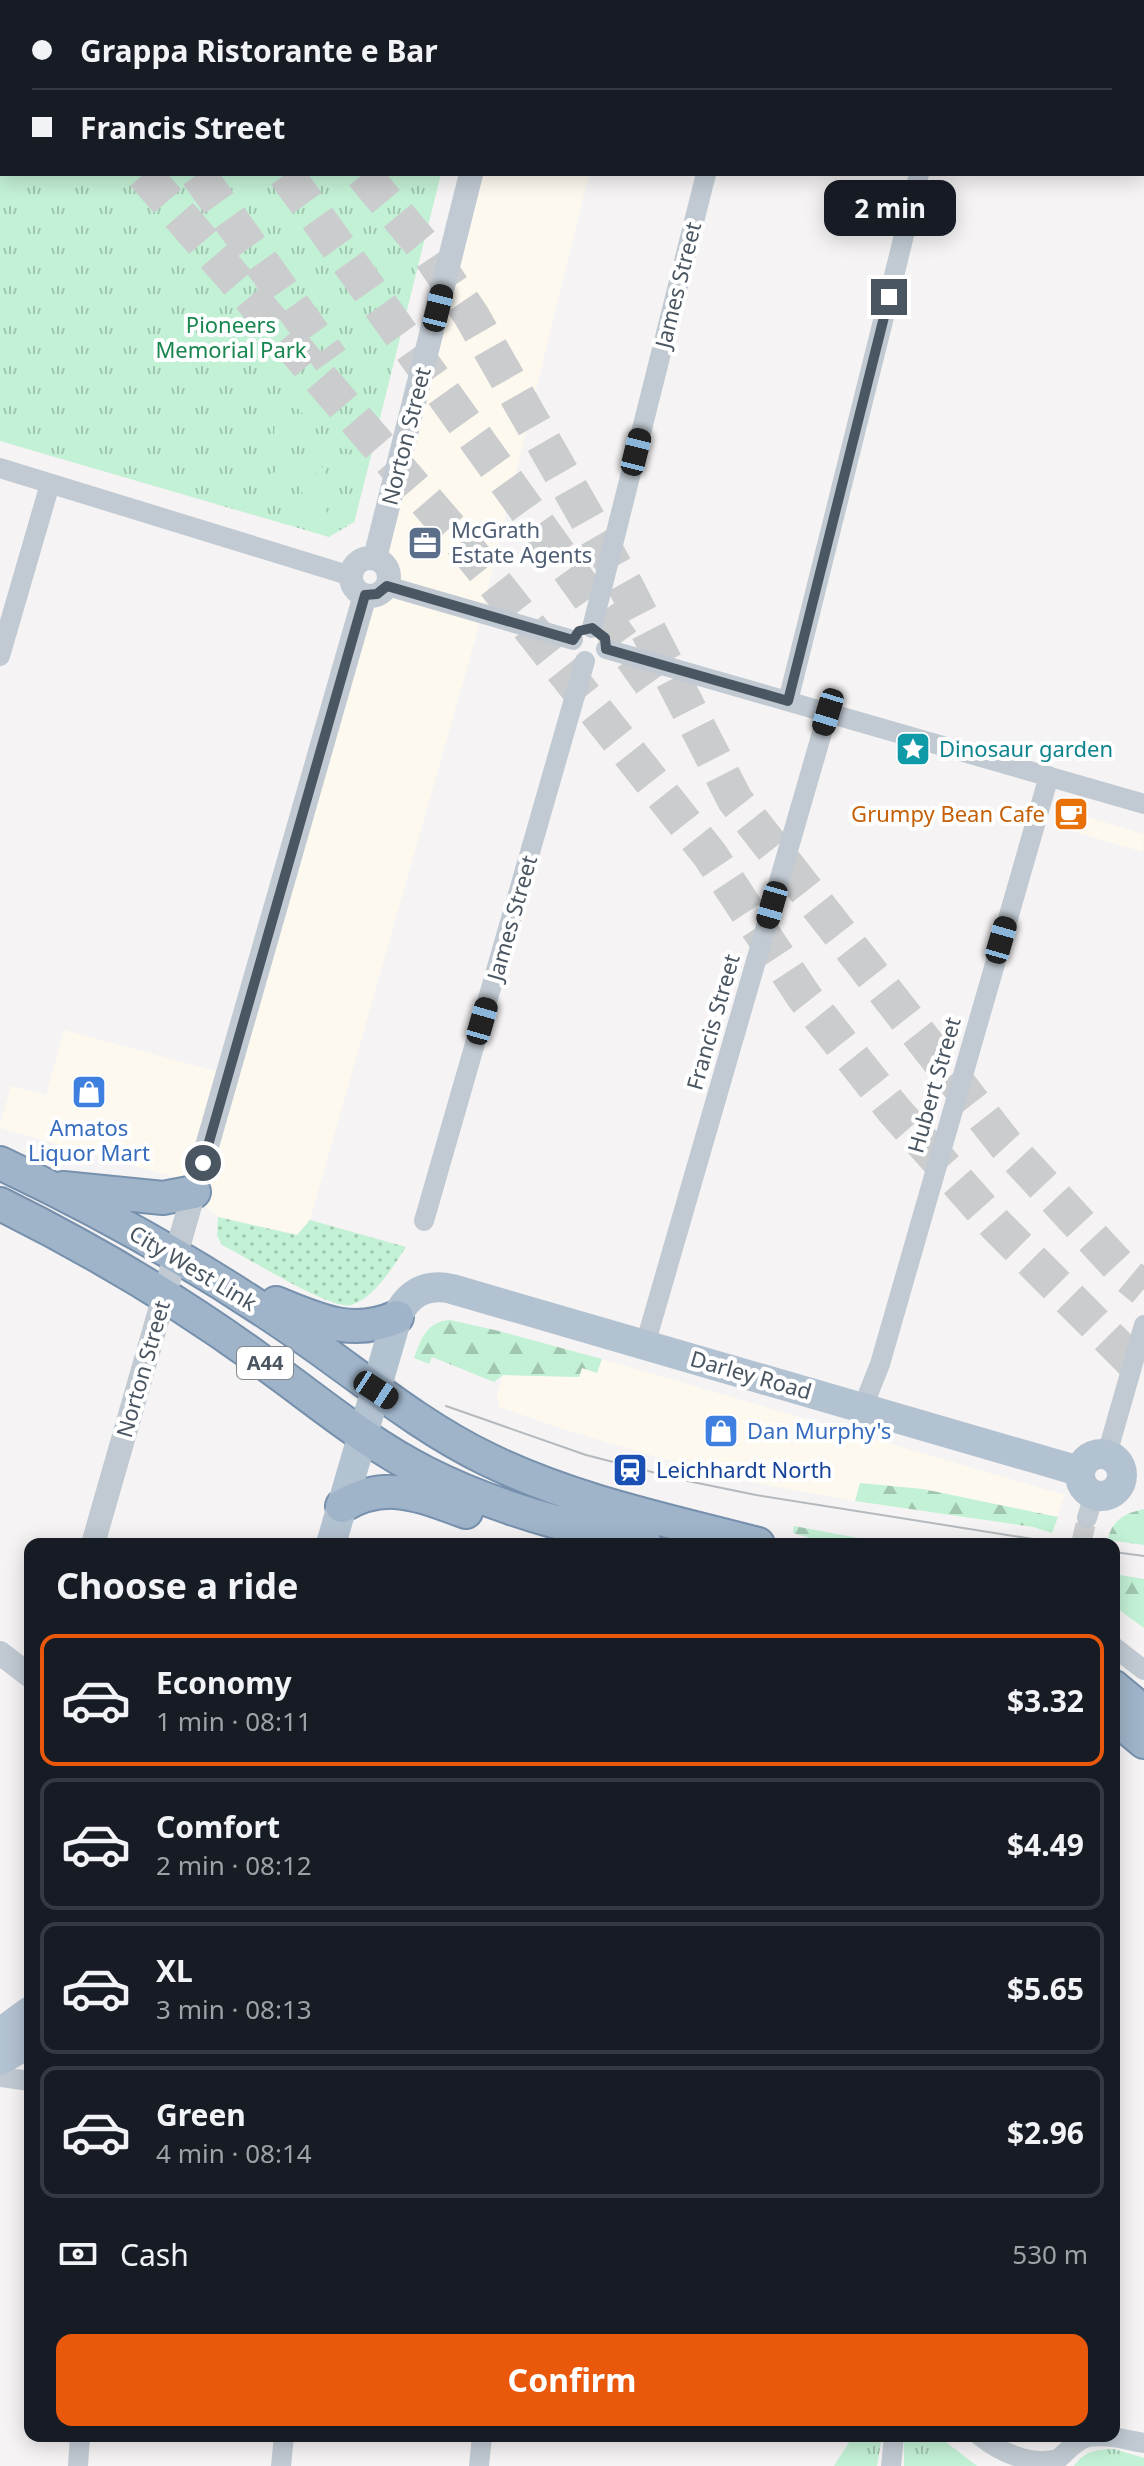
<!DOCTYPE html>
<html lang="en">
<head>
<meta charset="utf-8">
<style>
	:root { --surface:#171b24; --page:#242831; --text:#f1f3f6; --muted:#9ea1a6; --line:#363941; --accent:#ea580c }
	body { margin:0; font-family:"Noto Sans",sans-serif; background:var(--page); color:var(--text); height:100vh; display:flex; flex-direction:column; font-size:30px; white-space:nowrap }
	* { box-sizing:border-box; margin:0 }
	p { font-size:26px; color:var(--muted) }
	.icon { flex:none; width:44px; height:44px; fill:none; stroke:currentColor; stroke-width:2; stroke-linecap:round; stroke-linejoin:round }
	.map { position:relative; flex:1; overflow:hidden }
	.details { position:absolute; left:24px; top:1538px; width:1096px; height:904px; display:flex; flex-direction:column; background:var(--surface); border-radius:16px; box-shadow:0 4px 20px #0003 }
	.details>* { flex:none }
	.guide { position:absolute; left:0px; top:0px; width:1144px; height:176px; box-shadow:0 4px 20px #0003; display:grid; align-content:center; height:176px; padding:0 32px; background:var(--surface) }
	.end { position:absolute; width:36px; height:36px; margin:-18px; border:10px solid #4a5661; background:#fff; box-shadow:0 0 0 4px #fff }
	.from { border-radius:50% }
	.bubble { position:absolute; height:56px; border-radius:16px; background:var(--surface); box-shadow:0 4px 20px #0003; font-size:26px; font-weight:700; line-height:56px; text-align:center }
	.car { position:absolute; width:24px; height:48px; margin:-24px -12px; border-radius:10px; box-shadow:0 0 6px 2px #0007; background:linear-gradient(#222 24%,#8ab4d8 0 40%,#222 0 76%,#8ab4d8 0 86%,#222 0) }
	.guide b { display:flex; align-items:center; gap:28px; height:76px; font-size:30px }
	.guide b+b { border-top:2px solid var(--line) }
	.guide i { width:20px; height:20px; background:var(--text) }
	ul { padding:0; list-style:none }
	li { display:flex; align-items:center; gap:24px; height:132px; margin:0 16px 12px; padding:0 16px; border:4px solid var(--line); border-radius:16px }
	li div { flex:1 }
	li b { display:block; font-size:30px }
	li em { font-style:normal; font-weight:700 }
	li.current { border-color:var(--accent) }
	li>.icon { width:72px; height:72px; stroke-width:1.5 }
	h2 { padding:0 32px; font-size:36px; line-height:96px }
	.pay { display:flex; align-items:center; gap:20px; height:88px; padding:0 32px; font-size:30px }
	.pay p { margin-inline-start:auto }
	.action { display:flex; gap:16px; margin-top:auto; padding:16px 32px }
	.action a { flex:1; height:92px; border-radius:16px; background:var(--accent); color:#fff; font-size:32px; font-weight:700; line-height:92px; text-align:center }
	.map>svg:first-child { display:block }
	.commercial { fill:#fdf9ef }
	.grass { fill:url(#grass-dots) }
	.forest { fill:url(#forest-firs) }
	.park { fill:url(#park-tufts) }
	.garden { fill:#c3f1d5 }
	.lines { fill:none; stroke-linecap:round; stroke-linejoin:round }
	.minor-tunnel { stroke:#caccce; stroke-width:20; stroke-dasharray:20 10; stroke-linecap:butt }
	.motorway-tunnel { stroke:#caccce; stroke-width:36; stroke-dasharray:36 18; stroke-linecap:butt }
	.trunk-casing { stroke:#7690ad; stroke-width:36 }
	.minor { stroke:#c1cad2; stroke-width:20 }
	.tertiary { stroke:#c1cad2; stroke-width:24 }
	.primary { stroke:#b3c2d1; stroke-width:30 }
	.trunk { stroke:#9fb4c9; stroke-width:32 }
	.tram { stroke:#b5b8bd; stroke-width:2 }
	.route { stroke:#4a5661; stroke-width:10 }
	.labels { text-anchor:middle; stroke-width:8; stroke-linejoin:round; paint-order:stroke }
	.shield { fill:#fff; stroke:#808990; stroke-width:2 }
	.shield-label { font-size:20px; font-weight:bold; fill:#4a5661 }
	.street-label { font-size:22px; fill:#4a5661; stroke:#fff }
	.park-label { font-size:22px; fill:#17864f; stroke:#fff }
	.service-label { font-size:22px; fill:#4e5e75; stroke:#fff; text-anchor:start }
	.culture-label { font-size:22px; fill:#0d838f; stroke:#fff; text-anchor:start }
	.food-label { font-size:22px; fill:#c56008; stroke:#fff; text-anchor:end }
	.shop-label { font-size:22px; fill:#366cbe; stroke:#fff }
	.transit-label { font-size:22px; fill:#164399; stroke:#fff; text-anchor:start }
</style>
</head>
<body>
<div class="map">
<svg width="1144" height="2466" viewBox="0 0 1144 2466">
	<defs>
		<pattern id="grass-dots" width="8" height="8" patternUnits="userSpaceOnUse" patternTransform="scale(2)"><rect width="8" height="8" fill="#c3f1d5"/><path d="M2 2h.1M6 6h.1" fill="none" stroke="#a0c6b0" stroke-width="1.8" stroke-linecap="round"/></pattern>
		<pattern id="forest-firs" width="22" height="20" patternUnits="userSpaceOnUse" patternTransform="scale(2)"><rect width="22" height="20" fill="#c3f1d5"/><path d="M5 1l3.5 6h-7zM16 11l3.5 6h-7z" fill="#a0c6b0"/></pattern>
		<pattern id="park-tufts" width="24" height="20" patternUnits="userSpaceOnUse" patternTransform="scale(2)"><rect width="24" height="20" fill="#c3f1d5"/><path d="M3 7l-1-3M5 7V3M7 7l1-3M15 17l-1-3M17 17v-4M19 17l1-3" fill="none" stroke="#a0c6b0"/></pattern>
	</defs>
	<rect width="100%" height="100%" fill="#f5f3f3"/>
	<path class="commercial" d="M471 174H589L475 640 310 1220 297 1235 218 1217 171 1176 0 1128V1125L11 1086 46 1095 64 1030 227 1074 372 596 382 592 389 581V573L383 563Z
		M1066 811 1144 834 1143 852 1061 828Z
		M602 1359 1065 1495 1052 1533 1033 1527 855 1501 728 1478 566 1430 499 1407 497 1394 503 1375 579 1377 582 1368 597 1372Z"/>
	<path class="grass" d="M218 1217 297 1235 310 1220 406 1247C393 1266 375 1298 351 1305 332 1311 245 1256 222 1245L217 1235Z"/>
	<path class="forest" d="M450 1320 499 1331 602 1359 597 1373 582 1368 579 1377 503 1375 494 1382 432 1357 429 1364 414 1358C421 1339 427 1321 450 1320Z
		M860 1483 923 1489 1058 1517 1052 1533 1033 1527 855 1501Z
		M1144 1509V1545L1108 1540C1111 1520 1126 1513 1144 1509Z
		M794 1526 890 1544H831L793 1533Z
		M1114 1574 1144 1579V1628L1114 1606Z"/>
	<path class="park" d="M0 0H484L483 2H2V174H441L354 522 329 537 0 441Z
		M853 2436H882L877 2466H834Z
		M908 2436H938L977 2466H904V2441Z
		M1114 2449 1144 2458V2466H1074C1086 2450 1095 2450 1114 2449Z"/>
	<path class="garden" d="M289 388 318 418 317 428 281 442 274 438 276 395 280 393 283 399V432L310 421 287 398 284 391Z
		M341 440 368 446 372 452 354 522 344 523 304 449 314 444 318 451V460L347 509 363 452 342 448 323 451 321 443Z
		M288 457 296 458 336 528 329 537 320 533 323 528 291 474 288 473C276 481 272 495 267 508L257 504 268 479Z"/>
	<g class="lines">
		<path class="minor-tunnel" d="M1081 1544 1087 1518"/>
		<path class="motorway-tunnel" d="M74 0 75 2
			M162 0 163 2
			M214 0 216 2
			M0 35 2 36
			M144 174 465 546 710 855 805 998 893 1109 996 1225 1144 1373
			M198 174 331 360
			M286 174 651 683
			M363 174 429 253 471 315 625 585 735 800 1005 1144 1126 1274 1144 1289"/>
		<g class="trunk-casing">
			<path id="trunk" d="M0 1163C104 1212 205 1269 300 1335 361 1377 419 1426 487 1459 573 1501 666 1520 758 1544
				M63 1188 163 1198 194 1192
				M0 1204C89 1248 180 1302 260 1360 315 1399 366 1443 426 1473 495 1508 570 1527 645 1544
				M276 1303C318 1320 352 1337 397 1317
				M342 1506C387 1479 421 1496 466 1512
				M1114 1687 1144 1712
				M1114 1717 1144 1742"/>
		</g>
		<path class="minor" d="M749 2V0
			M961 2V0
			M893 280 919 174
			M0 468 351 576
			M387 586 573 640
			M592 628 706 174
			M606 649 1144 804
			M0 656 50 484
			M788 701 889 297
			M424 1221 585 661
			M645 1345 828 712
			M863 1407 880 1364 1049 776
			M1107 1454 1144 1325
			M1087 1518 1094 1495
			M1114 1647 1144 1670
			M0 2077 30 2081
			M980 2436C1001 2453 1031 2466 1058 2459 1068 2451 1075 2440 1088 2437 1106 2434 1127 2440 1144 2443
			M78 2466 80 2436
			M281 2466 284 2436
			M479 2466 482 2436
			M891 2466 894 2436"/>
		<path class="tertiary" d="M514 2V0
			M375 558 471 174
			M351 577a19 19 0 1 1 38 0a19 19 0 1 1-38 0Z
			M93 1544 365 595
			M0 1653 30 1676"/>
		<path class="primary" d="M1080 1475a21 21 0 1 1 42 0a21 21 0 1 1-42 0Z
			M331 1544 397 1317C408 1293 426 1283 452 1289L1079 1471
			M0 2033 30 2011
			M0 2060 30 2043"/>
		<use href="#trunk" class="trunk"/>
		<path class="tram" d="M446 1406 586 1455 683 1480 756 1495 1064 1544
			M1114 1552 1144 1556"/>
	</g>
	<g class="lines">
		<path class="route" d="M203 1163 365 595 377 594 387 586 573 640 579 631 592 628 605 638 606 649 788 701 889 297"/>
	</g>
	<defs>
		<g id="office-square" transform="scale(1.8)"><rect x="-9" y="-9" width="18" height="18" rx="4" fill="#5c6f8a" stroke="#fff"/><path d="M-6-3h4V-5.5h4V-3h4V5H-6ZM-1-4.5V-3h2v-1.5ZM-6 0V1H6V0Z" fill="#fff"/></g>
		<g id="sight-square" transform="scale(1.8)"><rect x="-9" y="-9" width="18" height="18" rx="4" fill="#0f9aa8" stroke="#fff"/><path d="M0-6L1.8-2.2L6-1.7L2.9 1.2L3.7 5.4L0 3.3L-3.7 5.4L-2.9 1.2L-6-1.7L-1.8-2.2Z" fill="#fff"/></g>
		<g id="cafe-square" transform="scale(1.8)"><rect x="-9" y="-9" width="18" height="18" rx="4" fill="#e8710a" stroke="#fff"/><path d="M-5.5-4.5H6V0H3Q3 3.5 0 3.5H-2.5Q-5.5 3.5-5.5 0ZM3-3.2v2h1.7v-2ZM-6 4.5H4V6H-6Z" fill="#fff"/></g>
		<g id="shop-square" transform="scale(1.8)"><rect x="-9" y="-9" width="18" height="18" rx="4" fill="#3f7fe0" stroke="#fff"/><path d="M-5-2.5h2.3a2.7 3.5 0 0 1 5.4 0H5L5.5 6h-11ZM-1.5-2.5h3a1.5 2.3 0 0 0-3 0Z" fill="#fff"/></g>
		<g id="station-square" transform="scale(1.8)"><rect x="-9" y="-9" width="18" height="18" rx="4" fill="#1a4fb4" stroke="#fff"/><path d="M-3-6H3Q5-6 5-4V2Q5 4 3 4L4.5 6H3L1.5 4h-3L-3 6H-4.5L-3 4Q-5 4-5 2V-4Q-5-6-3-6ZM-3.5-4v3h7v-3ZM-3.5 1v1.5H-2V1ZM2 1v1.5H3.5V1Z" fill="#fff"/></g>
	</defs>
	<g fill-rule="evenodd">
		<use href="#office-square" x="425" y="543"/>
		<use href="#sight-square" x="913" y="749"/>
		<use href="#cafe-square" x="1071" y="814"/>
		<use href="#shop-square" x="89" y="1092"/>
		<use href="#shop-square" x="721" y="1431"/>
		<use href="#station-square" x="630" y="1470"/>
	</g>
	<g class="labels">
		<rect class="shield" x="237" y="1347" width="56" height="32" rx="6"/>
		<g class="shield-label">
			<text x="265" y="1370">A44</text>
		</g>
		<g class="street-label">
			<text transform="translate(678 285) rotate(-76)" y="8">James Street</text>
			<text transform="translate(406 436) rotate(-76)" y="8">Norton Street</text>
			<text transform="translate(512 918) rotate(-74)" y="8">James Street</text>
			<text transform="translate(713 1022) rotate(-74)" y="8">Francis Street</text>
			<text transform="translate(934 1085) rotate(-74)" y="8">Hubert Street</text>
			<text transform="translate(193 1268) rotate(31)" y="8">City West Link</text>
			<text transform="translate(143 1369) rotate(-74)" y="8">Norton Street</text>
			<text transform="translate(751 1375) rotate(16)" y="8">Darley Road</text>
		</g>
		<g class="park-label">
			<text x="231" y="333">Pioneers<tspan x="231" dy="25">Memorial Park</tspan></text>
		</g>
		<g class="service-label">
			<text x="451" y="538">McGrath<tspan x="451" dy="25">Estate Agents</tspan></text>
		</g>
		<g class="culture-label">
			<text x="939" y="757">Dinosaur garden</text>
		</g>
		<g class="food-label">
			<text x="1045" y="822">Grumpy Bean Cafe</text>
		</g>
		<g class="shop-label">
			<text x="89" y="1136">Amatos<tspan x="89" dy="25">Liquor Mart</tspan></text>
			<text x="747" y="1439" text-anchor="start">Dan Murphy's</text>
		</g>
		<g class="transit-label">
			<text x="656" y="1478">Leichhardt North</text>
		</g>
	</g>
</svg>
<i class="end from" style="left:203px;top:1163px"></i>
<i class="end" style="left:889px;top:297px"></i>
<div class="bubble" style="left:824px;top:180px;width:132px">2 min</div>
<i class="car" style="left:438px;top:308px;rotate:14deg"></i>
<i class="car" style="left:636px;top:452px;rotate:14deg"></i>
<i class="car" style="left:828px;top:712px;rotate:197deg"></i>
<i class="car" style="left:772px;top:905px;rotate:196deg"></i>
<i class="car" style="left:1001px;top:940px;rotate:16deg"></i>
<i class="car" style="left:482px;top:1021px;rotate:16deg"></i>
<i class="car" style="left:376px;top:1390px;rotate:123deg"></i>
<div class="guide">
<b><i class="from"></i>Grappa Ristorante e Bar</b>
<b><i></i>Francis Street</b>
</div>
<section class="details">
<h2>Choose a ride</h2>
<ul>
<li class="current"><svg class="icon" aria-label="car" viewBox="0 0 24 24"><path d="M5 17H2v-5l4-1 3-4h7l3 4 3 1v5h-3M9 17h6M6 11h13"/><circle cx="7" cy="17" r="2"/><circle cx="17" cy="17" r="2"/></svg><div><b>Economy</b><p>1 min · 08:11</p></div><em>$3.32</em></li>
<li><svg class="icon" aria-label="car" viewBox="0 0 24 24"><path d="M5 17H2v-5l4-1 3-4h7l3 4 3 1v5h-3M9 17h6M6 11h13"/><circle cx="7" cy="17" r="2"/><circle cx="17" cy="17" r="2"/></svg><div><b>Comfort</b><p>2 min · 08:12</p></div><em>$4.49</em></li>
<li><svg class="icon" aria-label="car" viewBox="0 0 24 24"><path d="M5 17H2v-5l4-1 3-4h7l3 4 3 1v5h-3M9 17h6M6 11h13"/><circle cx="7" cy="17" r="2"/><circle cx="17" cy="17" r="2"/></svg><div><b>XL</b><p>3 min · 08:13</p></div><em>$5.65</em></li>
<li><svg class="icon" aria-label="car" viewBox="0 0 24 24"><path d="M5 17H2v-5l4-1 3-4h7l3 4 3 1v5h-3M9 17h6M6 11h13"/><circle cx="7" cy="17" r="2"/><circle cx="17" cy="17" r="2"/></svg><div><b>Green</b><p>4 min · 08:14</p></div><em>$2.96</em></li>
</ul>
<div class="pay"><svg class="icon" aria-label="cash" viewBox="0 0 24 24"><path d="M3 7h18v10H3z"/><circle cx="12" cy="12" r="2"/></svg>Cash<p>530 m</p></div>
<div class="action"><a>Confirm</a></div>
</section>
</div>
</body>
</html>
